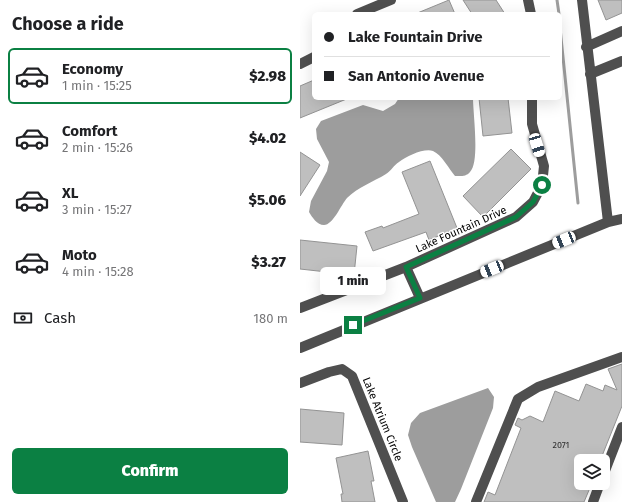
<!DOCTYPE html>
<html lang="en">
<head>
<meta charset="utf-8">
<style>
	:root { --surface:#fff; --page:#f6f6f6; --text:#202124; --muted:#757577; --line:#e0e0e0; --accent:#0b8043 }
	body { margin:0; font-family:"Fira Sans",sans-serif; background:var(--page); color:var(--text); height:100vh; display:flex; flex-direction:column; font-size:15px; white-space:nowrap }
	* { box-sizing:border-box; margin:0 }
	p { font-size:13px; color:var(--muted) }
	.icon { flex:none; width:22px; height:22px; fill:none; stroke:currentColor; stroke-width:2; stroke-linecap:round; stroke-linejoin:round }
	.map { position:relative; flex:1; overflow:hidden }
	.drawer { display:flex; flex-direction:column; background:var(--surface); width:300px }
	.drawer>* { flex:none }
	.top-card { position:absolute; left:12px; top:12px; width:250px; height:88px; border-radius:6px; box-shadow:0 4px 16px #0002; display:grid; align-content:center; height:88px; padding:0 12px; background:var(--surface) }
	.tools { position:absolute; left:274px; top:454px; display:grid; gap:8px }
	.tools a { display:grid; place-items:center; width:36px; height:36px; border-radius:6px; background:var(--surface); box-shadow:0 4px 16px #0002; font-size:20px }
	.end { position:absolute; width:18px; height:18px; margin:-9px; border:5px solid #0b8043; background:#fff; box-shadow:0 0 0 2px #fff }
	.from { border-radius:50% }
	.bubble { position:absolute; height:28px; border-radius:6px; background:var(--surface); box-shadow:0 4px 16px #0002; font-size:13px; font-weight:800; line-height:28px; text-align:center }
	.car { position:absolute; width:12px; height:24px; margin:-12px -6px; border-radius:5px; box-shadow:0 0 3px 1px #0007; background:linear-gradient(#fff 24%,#345 0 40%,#fff 0 76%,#345 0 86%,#fff 0) }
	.top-card b { display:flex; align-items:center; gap:14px; height:38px; font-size:15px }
	.top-card b+b { border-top:1px solid var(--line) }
	.top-card i { width:10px; height:10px; background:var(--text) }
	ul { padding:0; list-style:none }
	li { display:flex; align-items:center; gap:12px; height:56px; margin:0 8px 6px; padding:0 4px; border:2px solid transparent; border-radius:6px }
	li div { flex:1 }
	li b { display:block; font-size:15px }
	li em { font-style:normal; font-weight:800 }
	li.selected { border-color:var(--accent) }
	li>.icon { width:36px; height:36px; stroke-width:1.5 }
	h2 { padding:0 12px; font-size:18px; line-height:48px }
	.pay { display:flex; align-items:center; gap:10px; height:44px; padding:0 12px; font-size:15px }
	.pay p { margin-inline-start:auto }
	.primary-button { display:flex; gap:8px; margin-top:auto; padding:8px 12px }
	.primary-button a { flex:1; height:46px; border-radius:6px; background:var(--accent); color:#fff; font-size:16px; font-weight:800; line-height:46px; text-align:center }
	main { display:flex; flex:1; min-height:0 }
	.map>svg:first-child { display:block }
	.water { fill:#9d9d9d }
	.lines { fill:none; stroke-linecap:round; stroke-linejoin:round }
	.stream { stroke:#9d9d9d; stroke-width:3 }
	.building { fill:#bfbfbf; stroke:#939393 }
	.minor { stroke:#4f4f4f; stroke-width:10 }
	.route { stroke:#0b8043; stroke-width:5 }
	.labels { text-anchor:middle; stroke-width:3; stroke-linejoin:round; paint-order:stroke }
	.number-label { font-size:9px; fill:#303030 }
	.street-label { font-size:11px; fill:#000; stroke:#fff }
</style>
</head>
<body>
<main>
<section class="drawer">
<h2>Choose a ride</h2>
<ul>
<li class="selected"><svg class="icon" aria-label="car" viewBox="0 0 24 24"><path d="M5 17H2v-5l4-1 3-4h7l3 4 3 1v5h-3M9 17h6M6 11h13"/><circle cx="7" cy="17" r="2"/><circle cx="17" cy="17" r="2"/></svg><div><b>Economy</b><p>1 min · 15:25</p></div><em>$2.98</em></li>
<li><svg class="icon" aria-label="car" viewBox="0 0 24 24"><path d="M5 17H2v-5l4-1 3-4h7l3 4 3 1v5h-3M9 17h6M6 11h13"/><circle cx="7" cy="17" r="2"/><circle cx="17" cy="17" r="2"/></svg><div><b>Comfort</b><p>2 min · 15:26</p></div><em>$4.02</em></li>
<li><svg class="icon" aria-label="car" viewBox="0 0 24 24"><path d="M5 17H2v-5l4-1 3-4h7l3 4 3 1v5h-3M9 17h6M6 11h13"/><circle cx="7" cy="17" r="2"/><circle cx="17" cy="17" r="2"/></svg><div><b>XL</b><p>3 min · 15:27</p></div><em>$5.06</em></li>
<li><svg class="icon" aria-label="car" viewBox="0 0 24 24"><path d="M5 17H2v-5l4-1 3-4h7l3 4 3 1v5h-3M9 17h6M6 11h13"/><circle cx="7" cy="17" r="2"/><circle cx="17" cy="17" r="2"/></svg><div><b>Moto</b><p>4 min · 15:28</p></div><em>$3.27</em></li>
</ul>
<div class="pay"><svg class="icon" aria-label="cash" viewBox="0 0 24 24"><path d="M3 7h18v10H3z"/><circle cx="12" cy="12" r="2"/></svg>Cash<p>180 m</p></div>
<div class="primary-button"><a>Confirm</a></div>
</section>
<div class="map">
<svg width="322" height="502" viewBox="0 0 322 502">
	<rect width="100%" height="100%" fill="#fff"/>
	<path class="water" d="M99 98H173C173 114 180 162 170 172 166 177 160 176 155 176 149 169 142 155 133 151 124 148 107 156 99 162 94 165 91 171 86 174 73 182 58 187 47 198 41 205 33 225 24 225 17 225 12 217 9 212L11 201 27 171 29 162 17 139 16 129 21 121 63 105 83 111 95 104Z
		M188 388 194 397 193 408 161 489 155 502H136L112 447 108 435 111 423 120 413Z"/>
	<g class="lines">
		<path class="stream" d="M257 0 259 14
			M260 28 278 203"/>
	</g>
	<path class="building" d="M149 0 155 14H115Z
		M163 0H196L205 14H172Z
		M298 0H322V13L306 20Z
		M14 80V98H49L0 118V86Z
		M179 98H208L212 133 183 136Z
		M211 149 231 169 183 217 163 196Z
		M0 152 20 165 0 196Z
		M130 161 157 228 129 240 126 232 73 251 65 232 82 226 83 228 119 214 102 172Z
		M0 240 57 246 54 275 0 269Z
		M322 364V406L300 461H281V483H292L284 502H184L188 492 195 495 221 428 215 425 218 418 222 420 230 416 243 422 255 391 279 401 286 384 303 391 305 385 317 390 308 369Z
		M0 409 44 413 42 445 0 442Z
		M68 451 74 481H71L75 502H42L41 494H43L36 458Z"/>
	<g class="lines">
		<path class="minor" d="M228 0 231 14
			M282 0 308 222
			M57 14 91 0
			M286 47 322 31
			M0 64 14 57
			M290 74 322 61
			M106 267 120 298
			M0 308 106 267 216 217 233 202 242 185 244 166 232 124V98
			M0 348 308 222 322 219
			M0 383 29 372 42 369 52 376 103 502
			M303 476 322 427
			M176 502 218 399 238 387 322 357
			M293 502 300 483"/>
	</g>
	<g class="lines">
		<path class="route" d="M53 325 120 298 106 267 216 217 233 202 242 185"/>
	</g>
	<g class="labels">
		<g class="number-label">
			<text x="261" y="448">2071</text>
		</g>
		<g class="street-label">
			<text transform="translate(161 229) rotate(-24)" y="4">Lake Fountain Drive</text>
			<text transform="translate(83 419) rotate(68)" y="4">Lake Atrium Circle</text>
		</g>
	</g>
</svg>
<div class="tools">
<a><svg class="icon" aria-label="layers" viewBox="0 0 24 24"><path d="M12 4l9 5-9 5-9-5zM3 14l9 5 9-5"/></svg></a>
</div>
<i class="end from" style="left:242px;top:185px"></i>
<i class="end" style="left:53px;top:325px"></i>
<div class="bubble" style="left:20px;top:267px;width:66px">1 min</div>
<i class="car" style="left:237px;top:145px;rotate:163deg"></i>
<i class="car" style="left:264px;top:240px;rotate:248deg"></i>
<i class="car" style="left:192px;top:269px;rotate:248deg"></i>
<div class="top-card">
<b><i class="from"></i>Lake Fountain Drive</b>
<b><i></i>San Antonio Avenue</b>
</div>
</div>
</main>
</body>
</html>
